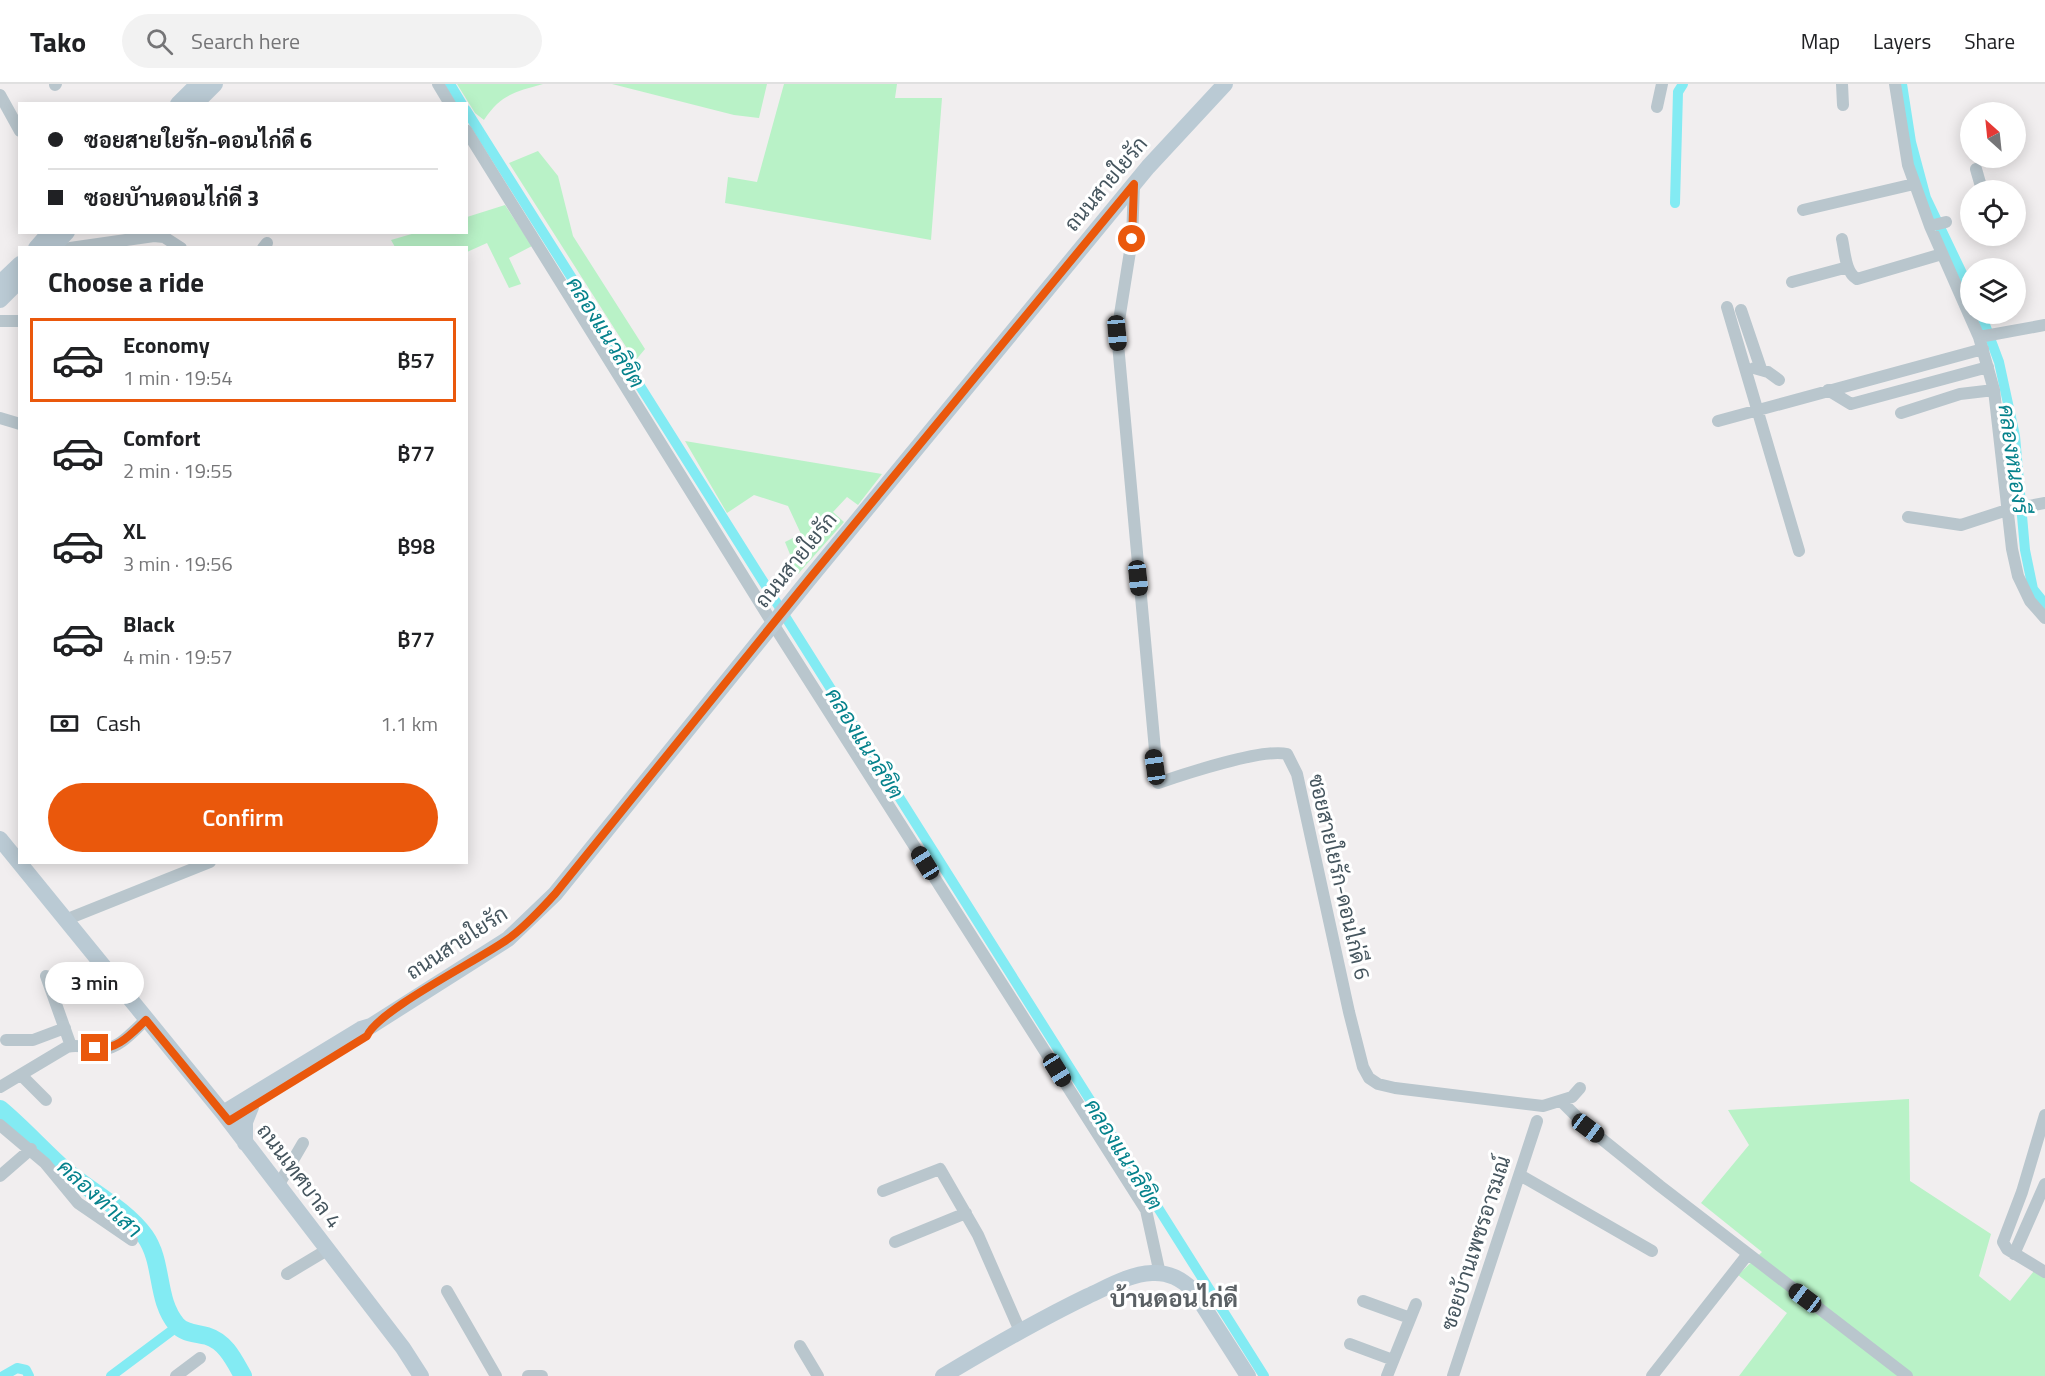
<!DOCTYPE html>
<html lang="en">
<head>
<meta charset="utf-8">
<style>
	:root { --surface:#fff; --page:#f2f2f2; --text:#202124; --muted:#757577; --line:#e0e0e0; --accent:#ea580c }
	body { margin:0; font-family:"Titillium Web",Sarabun,sans-serif; background:var(--page); color:var(--text); height:100vh; display:flex; flex-direction:column; font-size:22px; white-space:nowrap }
	* { box-sizing:border-box; margin:0 }
	p { font-size:20px; color:var(--muted) }
	.icon { flex:none; width:33px; height:33px; fill:none; stroke:currentColor; stroke-width:2; stroke-linecap:round; stroke-linejoin:round }
	.map { position:relative; flex:1; overflow:hidden }
	.side { position:absolute; left:18px; top:162px; width:450px; height:618px; display:flex; flex-direction:column; background:var(--surface); border-radius:0px; box-shadow:0 3px 15px #0003 }
	.side>* { flex:none }
	.top-card { position:absolute; left:18px; top:18px; width:450px; height:132px; border-radius:0px; box-shadow:0 3px 15px #0003; display:grid; align-content:center; height:132px; padding:0 30px; background:var(--surface) }
	.needle { width:39px; rotate:333deg }
	.buttons { position:absolute; left:1960px; top:18px; display:grid; gap:12px }
	.buttons a { display:grid; place-items:center; width:66px; height:66px; border-radius:50%; background:var(--surface); box-shadow:0 3px 15px #0003; font-size:30px }
	.end { position:absolute; width:27px; height:27px; margin:-14px; border:8px solid #ea580c; background:#fff; box-shadow:0 0 0 3px #fff }
	.from { border-radius:50% }
	.bubble { position:absolute; height:42px; border-radius:21px; background:var(--surface); box-shadow:0 3px 15px #0003; font-size:20px; font-weight:600; line-height:42px; text-align:center }
	.car { position:absolute; width:18px; height:36px; margin:-18px -9px; border-radius:8px; box-shadow:0 0 4px 2px #0007; background:linear-gradient(#222 24%,#8ab4d8 0 40%,#222 0 76%,#8ab4d8 0 86%,#222 0) }
	.top-card b { display:flex; align-items:center; gap:21px; height:57px; font-size:22px }
	.top-card b+b { border-top:2px solid var(--line) }
	.top-card i { width:15px; height:15px; background:var(--text) }
	ul { padding:0; list-style:none }
	li { display:flex; align-items:center; gap:18px; height:84px; margin:0 12px 9px; padding:0 18px; border:3px solid transparent; border-radius:0px }
	li div { flex:1 }
	li b { display:block; font-size:22px }
	li em { font-style:normal; font-weight:600 }
	li.selected { border-color:var(--accent) }
	li>.icon { width:54px; height:54px; stroke-width:1.5 }
	h2 { padding:0 30px; font-size:27px; line-height:72px }
	.pay { display:flex; align-items:center; gap:15px; height:66px; padding:0 30px; font-size:22px }
	.pay p { margin-inline-start:auto }
	.button { display:flex; gap:12px; margin-top:auto; padding:12px 30px }
	.button a { flex:1; height:69px; border-radius:36px; background:var(--accent); color:#fff; font-size:24px; font-weight:600; line-height:69px; text-align:center }
	header { display:flex; align-items:center; gap:36px; box-sizing:border-box; height:84px; padding:0 30px; background:var(--surface); border-bottom:2px solid var(--line) }
	header strong { font-size:28px }
	nav { display:flex; gap:33px; margin-inline-start:auto; font-size:21px }
	.search { width:420px; height:54px; background:var(--page); display:flex; align-items:center; gap:15px; box-sizing:border-box; padding:0 21px; border-radius:33px; color:var(--muted); font-size:22px }
	.map>svg:first-child { display:block }
	.green { fill:#b9f2c7 }
	.lines { fill:none; stroke-linecap:round; stroke-linejoin:round }
	.canal { stroke:#83ebf3; stroke-width:10 }
	.river { stroke:#83ebf3; stroke-width:18 }
	.street { stroke:#b9c6cd; stroke-width:12 }
	.secondary { stroke:#bacad4; stroke-width:16 }
	.route { stroke:#ea580c; stroke-width:8 }
	.labels { text-anchor:middle; stroke-width:6; stroke-linejoin:round; paint-order:stroke }
	.street-label { font-size:21px; fill:#45555e; stroke:#fff }
	.water-label { font-size:22px; font-style:italic; fill:#05828c; stroke:#fff }
	.quarter-label { font-size:24px; font-weight:bold; fill:#5a6064; stroke:#fff }
</style>
</head>
<body>
<header>
<strong>Tako</strong>
<div class="search"><svg class="icon" aria-label="search" viewBox="0 0 24 24"><circle cx="10" cy="10" r="6"/><path d="M15 15l6 6"/></svg>Search here</div>
<nav><a>Map</a><a>Layers</a><a>Share</a></nav>
</header>
<div class="map">
<svg width="2045" height="1292" viewBox="0 0 2045 1292">
	<rect width="100%" height="100%" fill="#f1eeef"/>
	<path class="green" d="M457 0H543C515 8 501 10 484 36L475 29Z
		M612 0H767L759 34 734 31Z
		M784 0H897L895 14H942L931 156 725 119 728 93 757 98Z
		M538 67 558 92 573 152 645 265 635 277 509 79Z
		M505 121 532 162 509 174 521 200 509 204 487 159 467 168 466 164 395 163 391 156 415 149 466 148 467 133Z
		M685 357 882 390 858 421 847 413 833 428 844 438 798 490 785 458 801 450 788 422 754 411 727 429Z
		M1909 1015 1910 1097 1991 1150 1979 1192 2010 1217 2034 1187 2045 1193V1292H1739L1787 1229 1738 1191 1762 1168 1701 1119 1749 1061 1728 1026Z"/>
	<g class="lines">
		<path class="canal" d="M450 0 462 20
			M1902 0 1911 58 1926 114 1971 208
			M466 26 1264 1292
			M1675 119 1678 8 1683 0
			M1981 230 1999 278 2015 352 2025 466 2033 505 2045 520
			M3 1292 17 1284 26 1286 29 1292
			M111 1292 178 1242"/>
		<path class="river" d="M0 1025C24 1045 44 1068 67 1088 92 1108 126 1126 145 1152 164 1179 155 1215 177 1241 185 1250 197 1249 207 1252 226 1258 234 1276 243 1292"/>
		<path class="street" d="M438 0 450 20
			M1842 0 1843 21
			M1895 0 1908 81 1930 142 1979 253 1994 306 2012 465 2018 492 2030 517 2045 534
			M55 1 56 0
			M0 11 20 47
			M1657 23 1662 0
			M466 46 773 540 1146 1126 1160 1190
			M1976 85 1982 106
			M1134 100 1132 155 1117 249 1158 699C1184 690 1263 664 1287 670L1297 690 1349 928 1363 983 1369 994 1378 1000 1395 1004 1543 1022 1572 1013 1580 1004
			M1803 126 1914 100
			M1930 142 1946 138
			M1842 155C1845 168 1845 188 1857 195L1942 170
			M70 164 154 152 164 153 181 164
			M263 164 267 159
			M1792 198 1848 183
			M1727 223 1799 467
			M1741 226 1761 285
			M0 237H20
			M1979 253 2045 241
			M1754 284 1768 288 1779 296
			M1828 306 1851 320 1988 283
			M1901 329 1960 310 1994 306
			M0 334 20 340
			M1718 337 1983 265
			M1908 433 1961 441 2007 426 2045 419
			M65 836 210 778
			M46 892 71 962
			M6 956H33L65 944
			M21 991 46 1016
			M0 1003 67 963C81 959 90 966 104 965 120 964 134 946 146 936
			M1562 1018 1588 1044 1660 1102 1907 1292
			M2045 1031 2022 1108 2003 1158 2007 1165 2045 1188
			M0 1041 45 1079 78 1119 132 1156
			M1520 1091 1652 1167
			M0 1092 31 1065
			M278 1102 303 1059
			M883 1107 940 1085 978 1151 1020 1247
			M895 1158 966 1129
			M2014 1170 2045 1100
			M287 1190 327 1166
			M447 1207 496 1292
			M1363 1217 1410 1234
			M1350 1260 1393 1276
			M800 1262 818 1292
			M176 1292 200 1274
			M528 1292H542
			M1387 1292 1416 1220
			M1453 1292 1537 1037
			M1652 1292 1748 1170"/>
		<path class="secondary" d="M178 20 198 0
			M195 20 215 0
			M36 164 50 148
			M52 164 67 148
			M0 199 20 180
			M0 216 20 196
			M0 755 223 1029 403 1264 421 1292
			M223 1029 361 945 371 942 508 855 555 810 810 494 1148 83 1225 0
			M245 1059V1038L251 1023
			M943 1292C990 1264 1038 1236 1088 1212 1108 1203 1129 1190 1152 1189 1169 1188 1181 1195 1193 1206L1248 1292"/>
	</g>
	<g class="lines">
		<path class="route" d="M95 964C117 967 131 950 146 936L229 1037 367 952C378 926 479 876 508 855 526 842 540 826 555 810L810 494 1134 100 1132 155"/>
	</g>
	<g class="labels">
		<g class="street-label">
			<text transform="translate(1106 100) rotate(-50)" y="7">ถนนสายใยรัก</text>
			<text transform="translate(796 476) rotate(-51)" y="7">ถนนสายใยรัก</text>
			<text transform="translate(1339 793) rotate(77)" y="7">ซอยสายใยรัก-ดอนไก่ดี 6</text>
			<text transform="translate(457 859) rotate(-33)" y="7">ถนนสายใยรัก</text>
			<text transform="translate(299 1092) rotate(53)" y="7">ถนนเทศบาล 4</text>
			<text transform="translate(1476 1159) rotate(-72)" y="7">ซอยบ้านเพชรอารมณ์</text>
		</g>
		<g class="water-label">
			<text transform="translate(606 248) rotate(58)" y="8">คลองแนวลิขิต</text>
			<text transform="translate(2014 375) rotate(82)" y="8">คลองหนองรี</text>
			<text transform="translate(865 659) rotate(58)" y="8">คลองแนวลิขิต</text>
			<text transform="translate(1124 1070) rotate(58)" y="8">คลองแนวลิขิต</text>
			<text transform="translate(100 1114) rotate(42)" y="8">คลองท่าเสา</text>
		</g>
		<g class="quarter-label">
			<text x="1174" y="1223">บ้านดอนไก่ดี</text>
		</g>
	</g>
</svg>
<div class="buttons">
<a><svg class="needle" viewBox="-14 -14 28 28"><path d="M0-13l5 13h-10z" fill="#e53935"/><path d="M0 13l5-13h-10z" fill="#757577"/></svg></a>
<a><svg class="icon" aria-label="locate" viewBox="0 0 24 24"><circle cx="12" cy="12" r="6"/><path d="M12 2v4M12 18v4M2 12h4M18 12h4"/></svg></a>
<a><svg class="icon" aria-label="layers" viewBox="0 0 24 24"><path d="M12 4l9 5-9 5-9-5zM3 14l9 5 9-5"/></svg></a>
</div>
<i class="end from" style="left:1132px;top:155px"></i>
<i class="end" style="left:95px;top:964px"></i>
<div class="bubble" style="left:45px;top:878px;width:99px">3 min</div>
<i class="car" style="left:1117px;top:249px;rotate:175deg"></i>
<i class="car" style="left:1138px;top:494px;rotate:174deg"></i>
<i class="car" style="left:1155px;top:683px;rotate:352deg"></i>
<i class="car" style="left:925px;top:779px;rotate:328deg"></i>
<i class="car" style="left:1057px;top:986px;rotate:148deg"></i>
<i class="car" style="left:1588px;top:1044px;rotate:127deg"></i>
<i class="car" style="left:1805px;top:1214px;rotate:307deg"></i>
<div class="top-card">
<b><i class="from"></i>ซอยสายใยรัก-ดอนไก่ดี 6</b>
<b><i></i>ซอยบัานดอนไก่ดี 3</b>
</div>
<section class="side">
<h2>Choose a ride</h2>
<ul>
<li class="selected"><svg class="icon" aria-label="car" viewBox="0 0 24 24"><path d="M5 17H2v-5l4-1 3-4h7l3 4 3 1v5h-3M9 17h6M6 11h13"/><circle cx="7" cy="17" r="2"/><circle cx="17" cy="17" r="2"/></svg><div><b>Economy</b><p>1 min · 19:54</p></div><em>฿57</em></li>
<li><svg class="icon" aria-label="car" viewBox="0 0 24 24"><path d="M5 17H2v-5l4-1 3-4h7l3 4 3 1v5h-3M9 17h6M6 11h13"/><circle cx="7" cy="17" r="2"/><circle cx="17" cy="17" r="2"/></svg><div><b>Comfort</b><p>2 min · 19:55</p></div><em>฿77</em></li>
<li><svg class="icon" aria-label="car" viewBox="0 0 24 24"><path d="M5 17H2v-5l4-1 3-4h7l3 4 3 1v5h-3M9 17h6M6 11h13"/><circle cx="7" cy="17" r="2"/><circle cx="17" cy="17" r="2"/></svg><div><b>XL</b><p>3 min · 19:56</p></div><em>฿98</em></li>
<li><svg class="icon" aria-label="car" viewBox="0 0 24 24"><path d="M5 17H2v-5l4-1 3-4h7l3 4 3 1v5h-3M9 17h6M6 11h13"/><circle cx="7" cy="17" r="2"/><circle cx="17" cy="17" r="2"/></svg><div><b>Black</b><p>4 min · 19:57</p></div><em>฿77</em></li>
</ul>
<div class="pay"><svg class="icon" aria-label="cash" viewBox="0 0 24 24"><path d="M3 7h18v10H3z"/><circle cx="12" cy="12" r="2"/></svg>Cash<p>1.1 km</p></div>
<div class="button"><a>Confirm</a></div>
</section>
</div>
</body>
</html>
